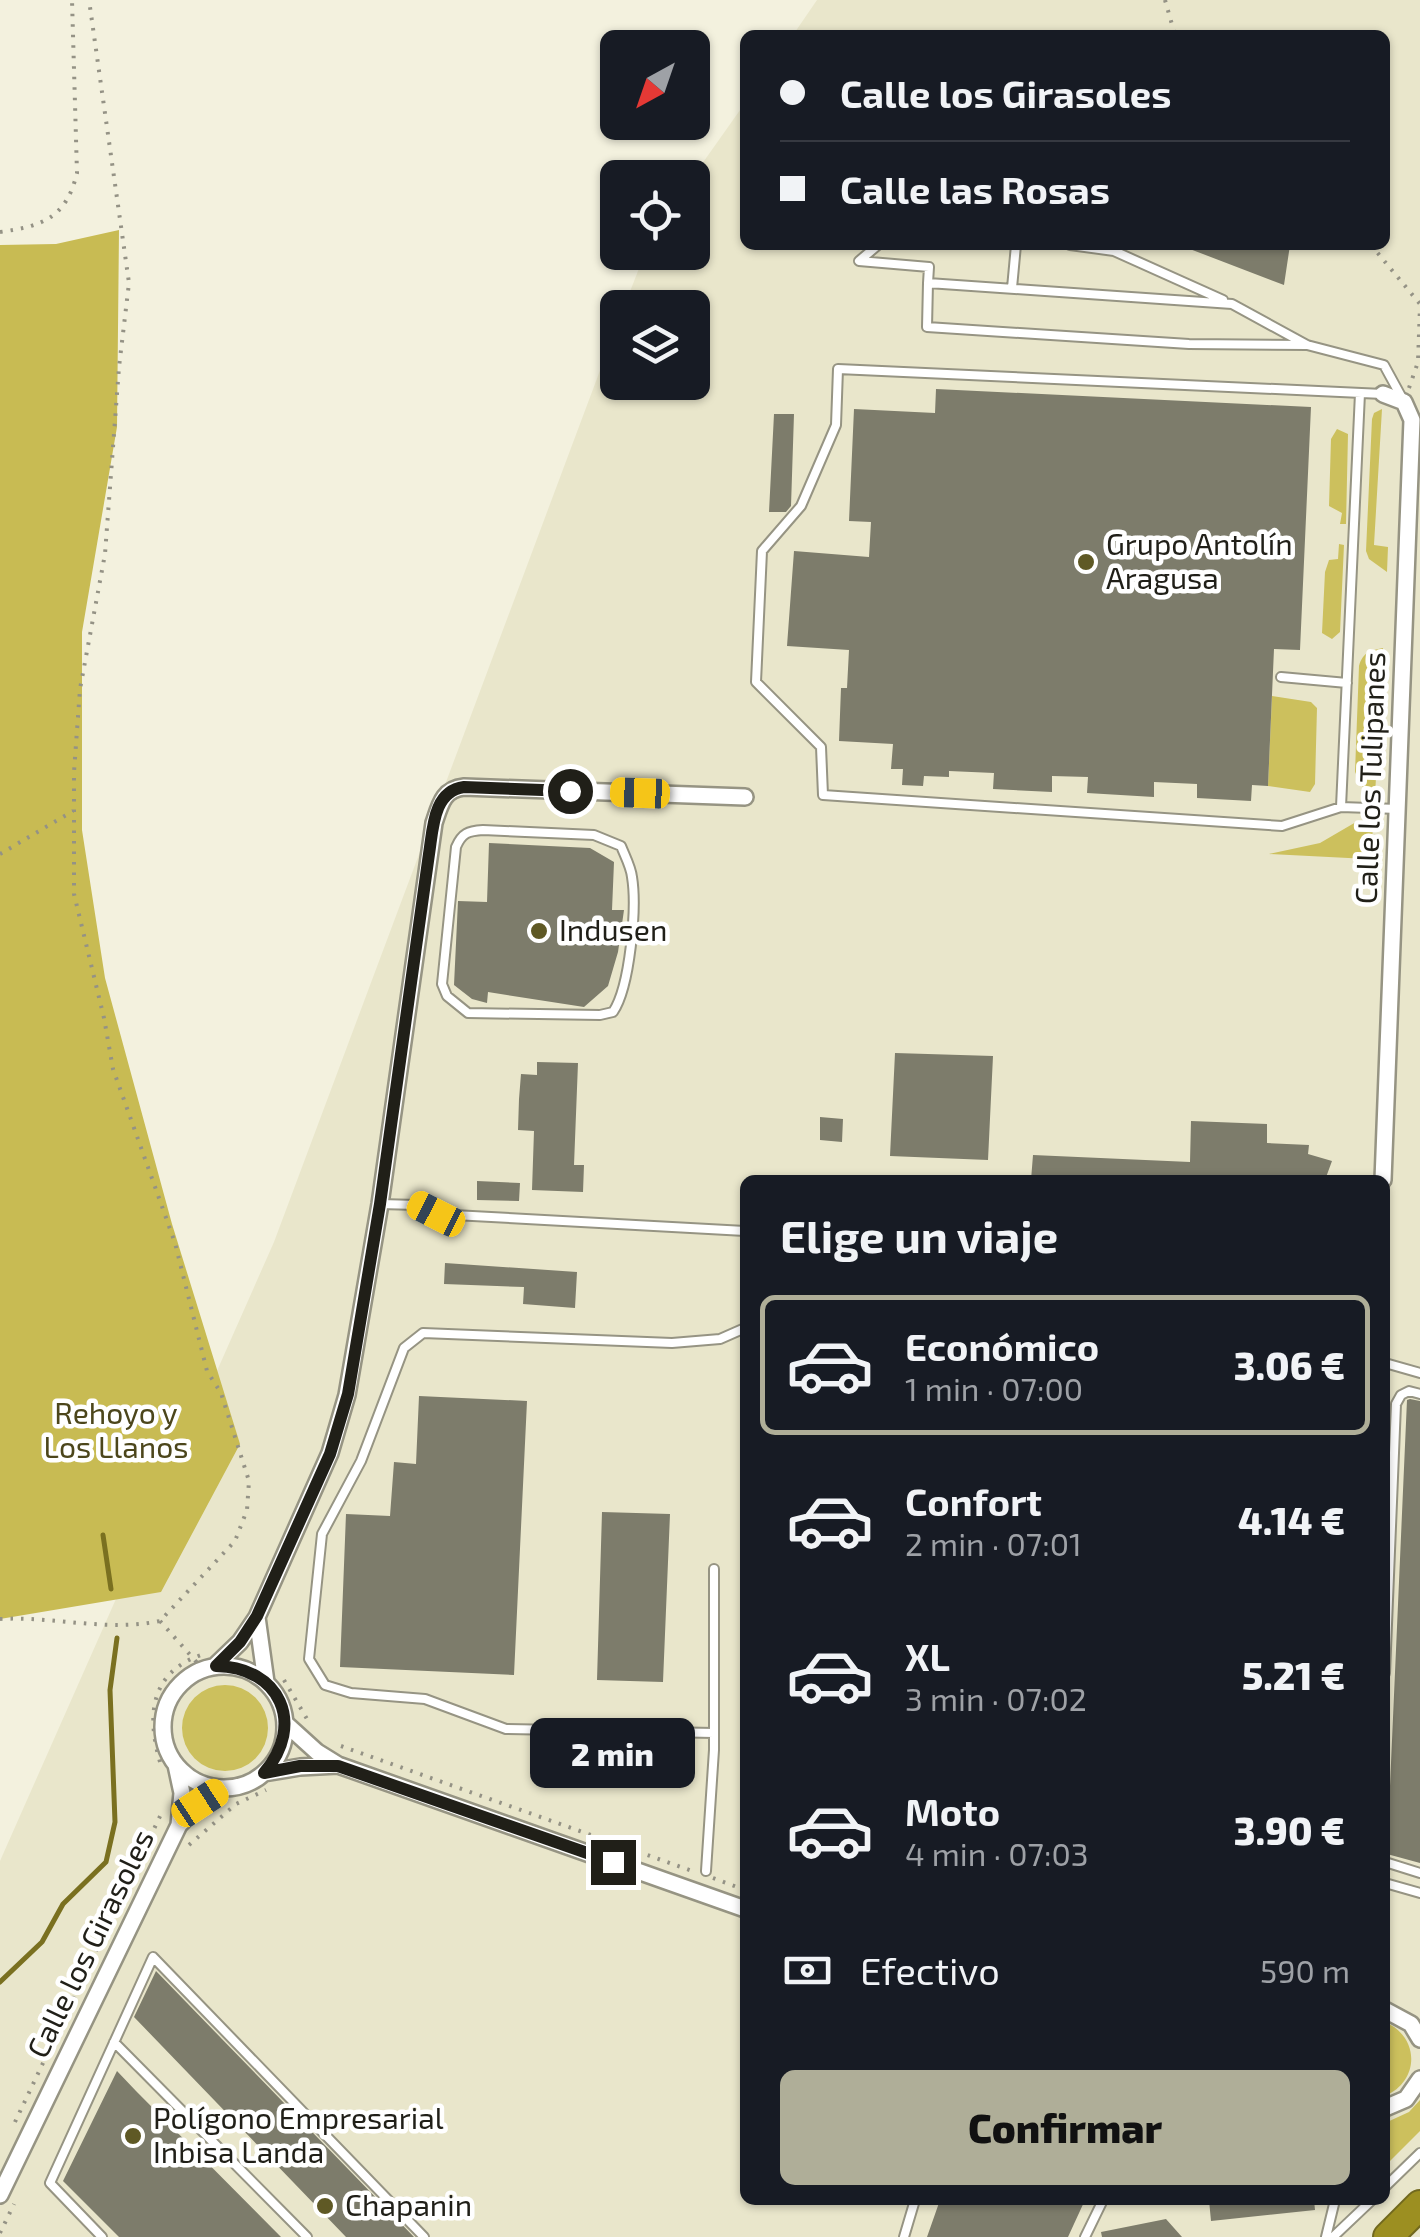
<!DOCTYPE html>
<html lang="es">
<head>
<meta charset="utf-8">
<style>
	:root { --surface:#171b24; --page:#20242c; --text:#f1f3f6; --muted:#9ea1a6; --line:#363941; --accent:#afae98 }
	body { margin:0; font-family:"Exo 2",sans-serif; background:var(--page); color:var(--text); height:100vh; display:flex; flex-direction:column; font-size:38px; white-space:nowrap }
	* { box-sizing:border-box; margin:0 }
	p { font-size:32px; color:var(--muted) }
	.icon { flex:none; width:55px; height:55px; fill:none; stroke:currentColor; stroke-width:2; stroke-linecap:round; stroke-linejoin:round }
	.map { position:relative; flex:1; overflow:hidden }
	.side { position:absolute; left:740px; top:1175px; width:650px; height:1030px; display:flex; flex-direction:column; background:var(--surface); border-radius:15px; box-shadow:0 2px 8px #0004 }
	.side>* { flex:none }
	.banner { position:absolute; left:740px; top:30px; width:650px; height:220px; border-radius:15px; box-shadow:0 2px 8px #0004; display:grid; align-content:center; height:220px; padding:0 40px; background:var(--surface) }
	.needle { width:65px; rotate:220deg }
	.fabs { position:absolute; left:600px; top:30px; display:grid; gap:20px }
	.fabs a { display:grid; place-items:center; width:110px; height:110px; border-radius:15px; background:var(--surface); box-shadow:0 2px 8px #0004; font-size:50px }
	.end { position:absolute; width:45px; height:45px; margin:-22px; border:12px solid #201f18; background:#fff; box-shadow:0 0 0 5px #fff }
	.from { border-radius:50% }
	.bubble { position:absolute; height:70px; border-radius:15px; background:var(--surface); box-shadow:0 2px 8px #0004; font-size:32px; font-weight:800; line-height:70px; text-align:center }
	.car { position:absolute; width:30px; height:60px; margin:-30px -15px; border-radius:12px; box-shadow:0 0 8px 2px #0007; background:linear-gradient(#f5c518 24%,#345 0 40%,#f5c518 0 76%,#345 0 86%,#f5c518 0) }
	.banner b { display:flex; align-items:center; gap:35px; height:95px; font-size:38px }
	.banner b+b { border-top:2px solid var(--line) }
	.banner i { width:25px; height:25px; background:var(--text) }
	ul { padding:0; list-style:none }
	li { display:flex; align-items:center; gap:30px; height:140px; margin:0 20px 15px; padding:0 20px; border:5px solid transparent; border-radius:15px }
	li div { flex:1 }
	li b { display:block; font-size:38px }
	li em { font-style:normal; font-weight:800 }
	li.current { border-color:var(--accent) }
	li>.icon { width:90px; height:90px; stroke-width:1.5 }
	h2 { padding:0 40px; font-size:45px; line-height:120px }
	.pay { display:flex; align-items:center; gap:25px; height:110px; padding:0 40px; font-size:38px }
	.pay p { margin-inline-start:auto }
	.primary-button { display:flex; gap:20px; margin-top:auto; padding:20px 40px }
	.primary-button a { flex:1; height:115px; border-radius:15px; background:var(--accent); color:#111; font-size:40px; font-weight:800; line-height:115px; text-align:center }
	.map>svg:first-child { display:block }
	.built { fill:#e9e6cb; fill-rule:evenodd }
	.green { fill:#ccc05d }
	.forest { fill:#c8bb53 }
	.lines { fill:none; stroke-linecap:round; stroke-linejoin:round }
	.stream { stroke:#7a7020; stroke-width:5 }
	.building { fill:#7d7c6b }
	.service-casing { stroke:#969483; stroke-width:12 }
	.minor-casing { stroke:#969483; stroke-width:20 }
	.motorway-casing { stroke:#71681e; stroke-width:32 }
	.path { stroke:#949285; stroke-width:4; stroke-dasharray:2.5 8; stroke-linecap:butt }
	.service { stroke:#fff; stroke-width:8 }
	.minor { stroke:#fff; stroke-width:15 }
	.motorway { stroke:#9c8f21; stroke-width:28 }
	.route { stroke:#201f18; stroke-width:12 }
	.poi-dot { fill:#5f5925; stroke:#fff; stroke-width:4 }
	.labels { text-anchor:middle; stroke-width:9; stroke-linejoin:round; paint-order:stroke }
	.poi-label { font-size:30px; fill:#201f18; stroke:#fff; text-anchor:start }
	.street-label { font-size:30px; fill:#201f18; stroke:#fff }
	.park-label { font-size:30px; fill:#4c461b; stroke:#fff }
</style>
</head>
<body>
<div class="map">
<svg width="1420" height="2237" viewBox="0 0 1420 2237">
	<rect width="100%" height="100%" fill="#f3f1de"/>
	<path class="built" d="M817 0H1420V2237H0V1861L274 1242 617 325 618 382H692V308L624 307 645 253 692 252V178L745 103V245H1385V35H793ZM745 1180H1385V2200H745Z"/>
	<path class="green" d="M1382 409 1374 545 1388 547 1387 572 1369 559 1366 551 1372 419 1374 413Z
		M1337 429 1348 434 1346 524H1340L1342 513 1329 506 1331 439Z
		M1339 544 1344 545 1340 632 1332 639 1322 633 1325 572 1329 560 1338 559Z
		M1383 648 1375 796 1364 790 1355 772 1359 666C1363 652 1370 651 1383 648Z
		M1272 696 1311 702 1317 708 1315 784 1310 792 1268 786Z
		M1375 819 1368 859 1269 854 1320 843 1356 822Z
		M182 1728a43 43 0 1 1 86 0a43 43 0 1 1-86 0Z
		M1385 2022C1420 2037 1420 2081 1385 2096Z
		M1420 2100V2131L1385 2166V2123L1409 2112Z"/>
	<path class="forest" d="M119 230 117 427 82 632V830L105 978 172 1224 240 1444 161 1592 0 1619V245L56 244Z"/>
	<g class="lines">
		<path class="stream" d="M103 1535 111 1589
			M0 1982 42 1942 63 1904 106 1862 115 1822 110 1690 117 1638"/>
	</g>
	<path class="building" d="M1182 245H1290L1284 285 1182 246Z
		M936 389 1311 407 1300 650 1274 649 1268 786 1252 785 1251 801 1197 798V784L1154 782V797L1087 793 1088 777 1052 776V792L993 789 994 773 949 771V777L924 776 923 786 902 785 903 769H891L893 744 839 741 841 688H847L849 650 787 646 794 551 869 557 871 522 849 521 854 409 935 413Z
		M774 414H794L791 506 786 512H769Z
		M489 843 590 848 614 862 612 910H624L618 952 608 986 584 1007 488 992 487 1003 472 999 454 985 458 901 487 902Z
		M895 1053 993 1056 988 1160 890 1156Z
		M537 1062 578 1063 574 1165H584L583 1192 532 1190 534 1131 518 1130 519 1099 521 1074 537 1075Z
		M820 1117 843 1119 842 1142 820 1140Z
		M1191 1121 1267 1124V1143L1309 1145 1308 1154 1332 1161 1325 1180H1031L1033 1155 1190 1162Z
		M477 1181 520 1183 519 1201 477 1200Z
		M445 1263 577 1272 575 1308 523 1304 524 1287 444 1284Z
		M419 1396 527 1401 514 1675 340 1667 346 1514 390 1516 394 1462 416 1464Z
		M1410 1399 1420 1401V1863L1387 1854 1407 1400Z
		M602 1512 670 1514 663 1682 597 1680Z
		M156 1971 414 2237H346L134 2017Z
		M117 2071 136 2091 281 2237H119L63 2181Z
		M940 2200H1085L1068 2237H927Z
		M1209 2200H1314L1315 2210 1211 2221Z
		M1166 2219 1182 2237H1102L1101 2232Z"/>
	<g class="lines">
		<g class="service-casing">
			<path id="service" d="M878 245 859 261 929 267 928 283
				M1070 245 1114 251 1223 300
				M1012 288 1016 245
				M1307 345 1189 344 927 327 928 283 1232 304 1307 345 1384 365 1402 398
				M1383 394 838 369 836 425 801 506 762 551 756 682 821 747 823 795 1282 826 1341 807 1398 809
				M1281 677 1347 683
				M1341 807 1360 393
				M483 830 594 835 621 846C625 856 631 867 632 877 637 908 630 987 613 1012L600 1015 468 1013 447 996 442 984 456 847C462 833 468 831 483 830Z
				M380 1204 417 1205 435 1214 745 1231
				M1385 1363 1420 1373
				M1385 1673 1396 1404 1401 1395 1409 1391 1420 1394
				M714 1733 506 1729 425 1699 351 1693 325 1685 309 1659 322 1534 361 1461 404 1348 423 1333 672 1343 720 1339 745 1328
				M1385 1862 1420 1873
				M706 1871 714 1750V1569
				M1385 1883 1420 1893
				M114 2042 307 2237
				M1385 2187 1420 2153
				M102 2237 50 2183 153 1957 424 2237
				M904 2237 915 2200
				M1085 2237 1103 2200
				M1326 2237 1335 2200
				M1333 2237 1372 2200"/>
		</g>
		<g class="minor-casing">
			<path id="minor" d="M1383 394 1404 402 1412 420 1383 1180
				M257 1617 266 1682
				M163 1727a61 61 0 1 1 122 0a61 61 0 1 1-122 0Z
				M215 1666 240 1642 257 1617 330 1453 347 1395 380 1204 434 823C440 805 443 789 464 787L745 797
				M285 1723 317 1752 338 1765 745 1909
				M176 1765 182 1793 179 1825
				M264 1773 300 1767 338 1765
				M1385 2010 1411 2024 1420 2039
				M1385 2108 1406 2099 1420 2079
				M0 2195 179 1825 200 1803 223 1788"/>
		</g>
		<g class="motorway-casing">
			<path id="motorway" d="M1388 2237 1420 2205"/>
		</g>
		<path class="path" d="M1165 0 1175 35
			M0 232C43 226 66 218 77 173L72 0
			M1371 245 1420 304
			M1409 388 1418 362 1420 306
			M0 854 73 811
			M1388 1350V1299
			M0 1619C54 1616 106 1632 160 1621L235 1541 247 1510 249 1481 221 1393 207 1371 175 1243 113 1069 104 1018 74 894V772L80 689 105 554 119 367 129 283 89 0
			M160 1621 200 1666
			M284 1680 307 1719
			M341 1746 695 1872
			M160 1762C147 1717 149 1673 201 1655
			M189 1845 236 1804 266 1790
			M713 1878 737 1887
			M15 2122 163 1810
			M0 2233 14 2204"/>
		<use href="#service" class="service"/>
		<use href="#minor" class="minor"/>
		<use href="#motorway" class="motorway"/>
	</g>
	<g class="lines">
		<path class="route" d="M570 791 464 787C433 791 433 829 429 854L380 1204 348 1394 330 1454 257 1616 240 1642 216 1666C280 1667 306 1724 264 1773L300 1766H338L613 1862"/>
	</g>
	<g class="poi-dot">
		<circle cx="1086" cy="562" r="10"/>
		<circle cx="539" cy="931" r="10"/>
		<circle cx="133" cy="2136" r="10"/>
		<circle cx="325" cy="2206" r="10"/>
	</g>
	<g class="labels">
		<g class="poi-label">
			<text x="1106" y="555">Grupo Antolín<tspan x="1106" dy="34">Aragusa</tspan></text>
			<text x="559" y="941">Indusen</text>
			<text x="153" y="2129">Polígono Empresarial<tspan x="153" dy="34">Inbisa Landa</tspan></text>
			<text x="345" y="2216">Chapanin</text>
		</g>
		<g class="street-label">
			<text transform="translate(1371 778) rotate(-88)" y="10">Calle los Tulipanes</text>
			<text transform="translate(91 1944) rotate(-64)" y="10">Calle los Girasoles</text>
		</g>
		<g class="park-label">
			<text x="116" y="1424">Rehoyo y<tspan x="116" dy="34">Los Llanos</tspan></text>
		</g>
	</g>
</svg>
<div class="fabs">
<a><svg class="needle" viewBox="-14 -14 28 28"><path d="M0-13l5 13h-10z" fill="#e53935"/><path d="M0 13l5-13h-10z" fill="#9ea1a6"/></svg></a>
<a><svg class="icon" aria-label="locate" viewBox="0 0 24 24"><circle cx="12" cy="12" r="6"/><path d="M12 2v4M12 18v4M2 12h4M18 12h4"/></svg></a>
<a><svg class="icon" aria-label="layers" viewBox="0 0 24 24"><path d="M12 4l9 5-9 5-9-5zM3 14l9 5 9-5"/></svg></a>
</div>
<i class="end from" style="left:570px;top:791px"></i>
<i class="end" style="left:613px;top:1862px"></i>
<div class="bubble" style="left:530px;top:1718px;width:165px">2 min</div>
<i class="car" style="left:640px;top:793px;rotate:272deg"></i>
<i class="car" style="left:436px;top:1214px;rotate:297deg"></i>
<i class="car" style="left:200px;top:1803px;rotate:57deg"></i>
<div class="banner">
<b><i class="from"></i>Calle los Girasoles</b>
<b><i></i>Calle las Rosas</b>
</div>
<section class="side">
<h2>Elige un viaje</h2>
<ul>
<li class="current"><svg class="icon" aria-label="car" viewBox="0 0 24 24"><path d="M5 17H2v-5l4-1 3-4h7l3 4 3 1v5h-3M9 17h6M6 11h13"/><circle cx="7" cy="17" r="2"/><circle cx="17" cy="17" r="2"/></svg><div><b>Económico</b><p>1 min · 07:00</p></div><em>3.06 €</em></li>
<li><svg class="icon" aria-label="car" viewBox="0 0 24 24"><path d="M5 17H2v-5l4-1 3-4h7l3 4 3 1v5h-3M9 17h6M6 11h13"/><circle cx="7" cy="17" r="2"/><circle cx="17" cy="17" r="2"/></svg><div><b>Confort</b><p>2 min · 07:01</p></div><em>4.14 €</em></li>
<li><svg class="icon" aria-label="car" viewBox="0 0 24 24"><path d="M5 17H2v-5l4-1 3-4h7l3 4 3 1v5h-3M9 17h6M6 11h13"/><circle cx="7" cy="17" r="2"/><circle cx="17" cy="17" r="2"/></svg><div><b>XL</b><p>3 min · 07:02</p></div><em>5.21 €</em></li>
<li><svg class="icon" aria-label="car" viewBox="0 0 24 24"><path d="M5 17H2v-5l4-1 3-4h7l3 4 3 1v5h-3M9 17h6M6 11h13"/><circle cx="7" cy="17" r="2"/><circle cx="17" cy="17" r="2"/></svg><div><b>Moto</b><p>4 min · 07:03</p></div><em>3.90 €</em></li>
</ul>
<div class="pay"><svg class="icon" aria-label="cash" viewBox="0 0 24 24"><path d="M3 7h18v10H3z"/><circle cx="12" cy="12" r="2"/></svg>Efectivo<p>590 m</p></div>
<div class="primary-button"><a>Confirmar</a></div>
</section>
</div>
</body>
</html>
